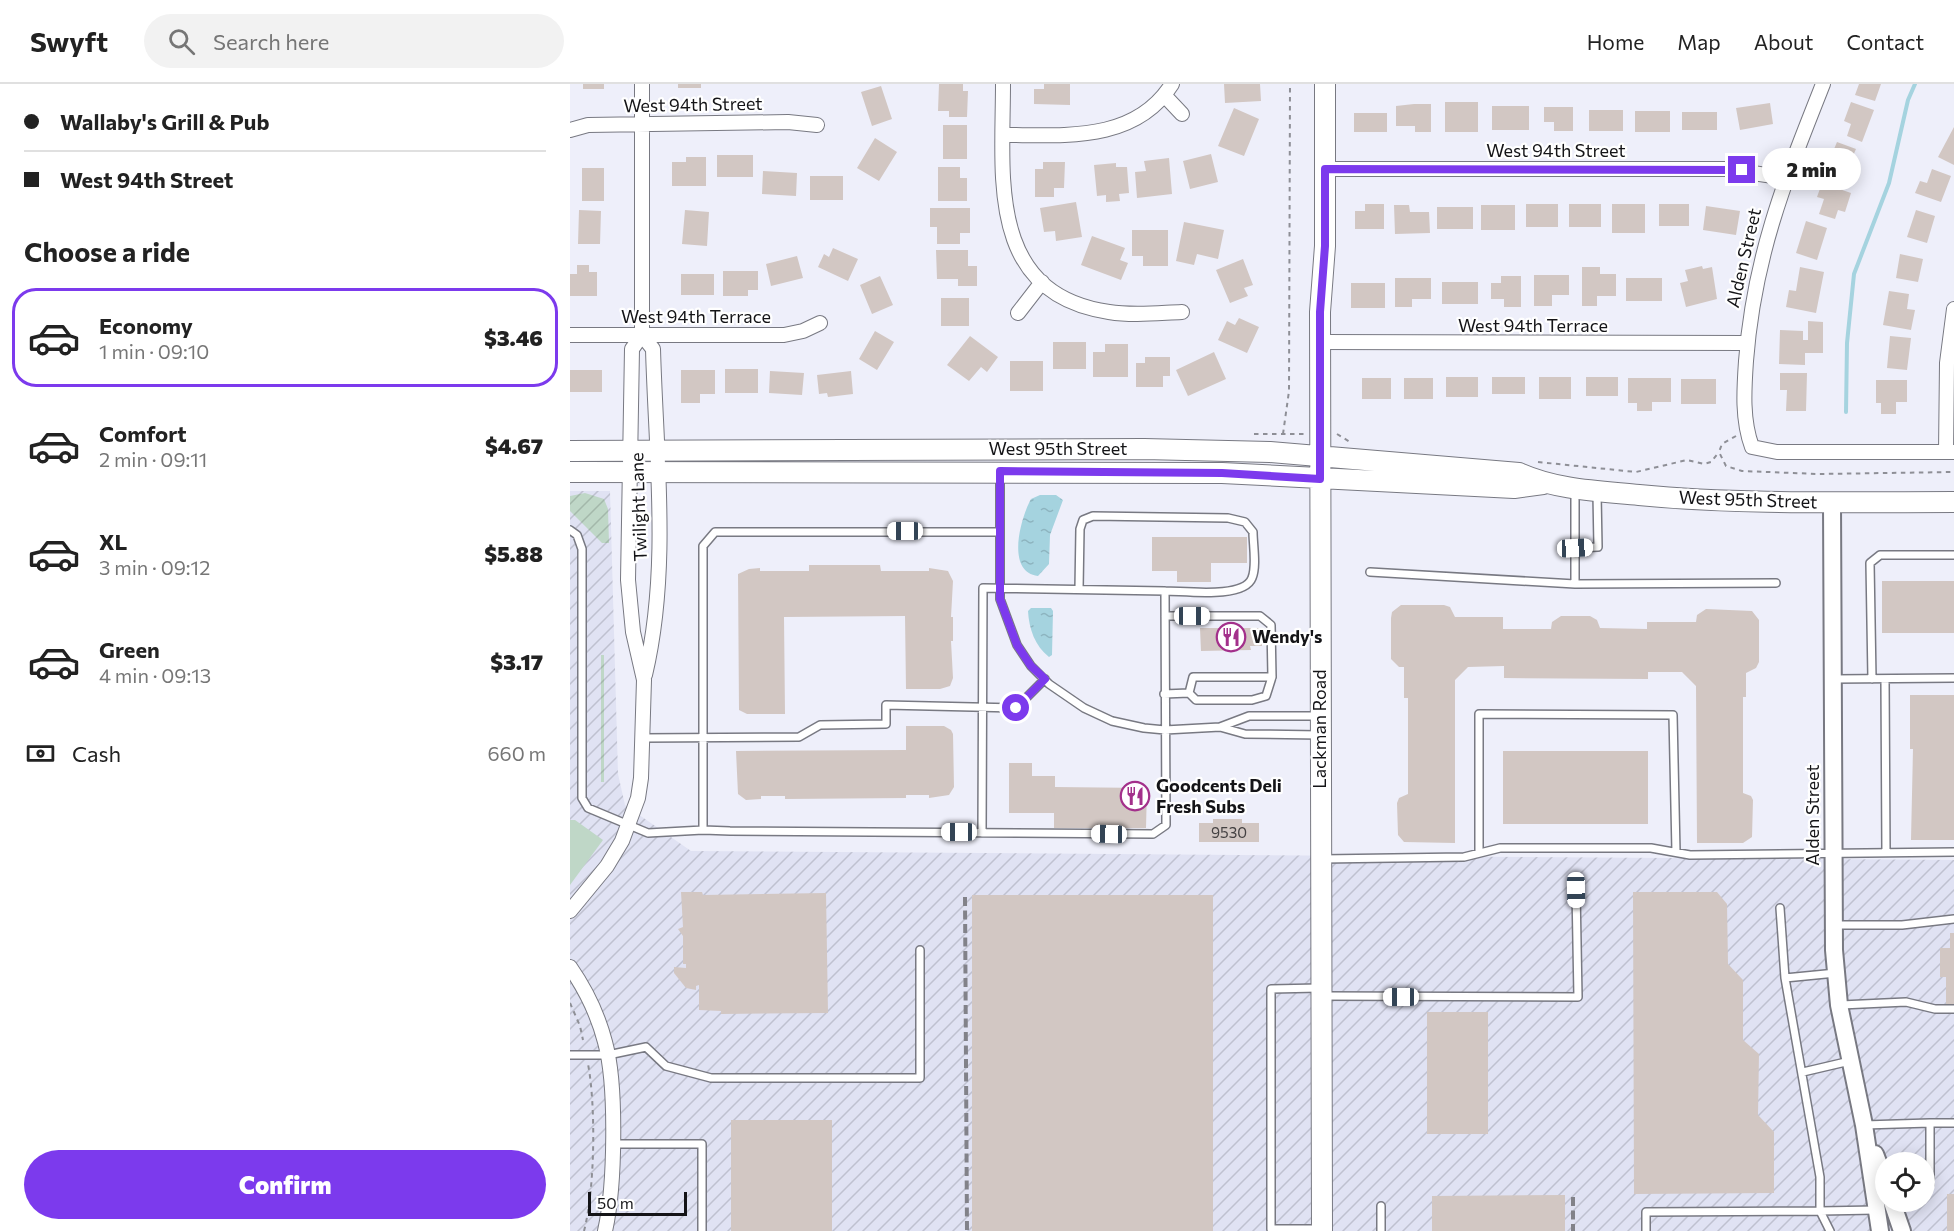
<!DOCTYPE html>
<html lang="en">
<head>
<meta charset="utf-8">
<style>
	:root { --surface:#fff; --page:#f2f2f2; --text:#222; --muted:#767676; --line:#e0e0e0; --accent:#7c3aed }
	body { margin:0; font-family:Commissioner,sans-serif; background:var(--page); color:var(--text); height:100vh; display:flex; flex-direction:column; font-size:22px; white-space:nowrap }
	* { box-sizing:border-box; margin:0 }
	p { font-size:20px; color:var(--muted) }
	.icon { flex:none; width:33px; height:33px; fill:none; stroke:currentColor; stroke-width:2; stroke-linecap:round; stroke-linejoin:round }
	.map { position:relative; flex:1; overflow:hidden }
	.side { display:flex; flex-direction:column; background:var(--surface); width:570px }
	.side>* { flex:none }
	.top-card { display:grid; align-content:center; height:132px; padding:0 24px; background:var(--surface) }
	.tools { position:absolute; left:1305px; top:1068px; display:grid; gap:12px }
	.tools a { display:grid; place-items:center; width:60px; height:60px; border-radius:50%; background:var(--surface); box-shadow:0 3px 15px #0003; font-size:30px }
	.scale { position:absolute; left:18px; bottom:15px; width:99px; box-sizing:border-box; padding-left:6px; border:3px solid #141417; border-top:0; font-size:16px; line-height:21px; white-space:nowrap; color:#141417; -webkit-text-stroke:4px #fff; paint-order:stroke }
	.end { position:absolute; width:27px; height:27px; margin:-14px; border:8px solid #7c3aed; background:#fff; box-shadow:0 0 0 3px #fff }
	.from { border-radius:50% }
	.bubble { position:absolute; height:42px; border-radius:21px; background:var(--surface); box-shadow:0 3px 15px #0003; font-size:20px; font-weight:800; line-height:42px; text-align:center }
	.car { position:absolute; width:18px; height:36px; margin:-18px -9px; border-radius:8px; box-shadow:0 0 4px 2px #0007; background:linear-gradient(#fff 24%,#345 0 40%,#fff 0 76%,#345 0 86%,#fff 0) }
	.top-card b { display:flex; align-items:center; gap:21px; height:57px; font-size:22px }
	.top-card b+b { border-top:2px solid var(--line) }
	.top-card i { width:15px; height:15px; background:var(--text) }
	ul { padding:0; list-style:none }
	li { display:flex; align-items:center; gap:18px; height:99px; margin:0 12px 9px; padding:0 12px; border:3px solid transparent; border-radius:24px }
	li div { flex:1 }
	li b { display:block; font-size:22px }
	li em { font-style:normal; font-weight:800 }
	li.on { border-color:var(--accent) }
	li>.icon { width:54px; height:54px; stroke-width:1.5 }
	h2 { padding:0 24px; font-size:27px; line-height:72px }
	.pay { display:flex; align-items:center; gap:15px; height:66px; padding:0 24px; font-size:22px }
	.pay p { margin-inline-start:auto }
	.primary-button { display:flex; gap:12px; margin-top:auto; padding:12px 24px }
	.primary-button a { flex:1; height:69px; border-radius:36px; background:var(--accent); color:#fff; font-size:24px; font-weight:800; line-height:69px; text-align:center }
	header { display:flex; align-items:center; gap:36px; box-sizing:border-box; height:84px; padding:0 30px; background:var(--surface); border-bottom:2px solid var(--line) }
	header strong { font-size:28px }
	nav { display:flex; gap:33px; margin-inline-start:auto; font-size:21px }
	.search { width:420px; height:54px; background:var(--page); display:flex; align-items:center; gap:15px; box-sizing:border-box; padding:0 21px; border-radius:33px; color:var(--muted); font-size:22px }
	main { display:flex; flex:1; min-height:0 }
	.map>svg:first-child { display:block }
	.industrial { fill:url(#industrial-furrows); fill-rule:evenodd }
	.grass { fill:#bfd7c7 }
	.garden { fill:url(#garden-furrows) }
	.water { fill:url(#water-ripples) }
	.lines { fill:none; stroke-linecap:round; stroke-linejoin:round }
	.stream { stroke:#a5d3df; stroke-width:4 }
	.building { fill:#d2c7c3 }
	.service-casing { stroke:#787982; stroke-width:10 }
	.minor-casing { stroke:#787982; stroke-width:16 }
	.tertiary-casing { stroke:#787982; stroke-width:20 }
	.secondary-casing { stroke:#787982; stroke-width:22 }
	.path { stroke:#8e8f96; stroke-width:2; stroke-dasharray:4.5 4.5; stroke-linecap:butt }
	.service { stroke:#fff; stroke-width:7 }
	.minor { stroke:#fff; stroke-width:14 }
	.tertiary { stroke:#fff; stroke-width:16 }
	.secondary { stroke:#fff; stroke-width:20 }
	.rail { stroke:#828289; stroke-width:4; stroke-dasharray:9 4.5; stroke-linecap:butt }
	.route { stroke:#7c3aed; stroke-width:8 }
	.labels { text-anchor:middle; stroke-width:4.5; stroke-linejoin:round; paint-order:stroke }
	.number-label { font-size:15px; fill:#444142 }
	.street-label { font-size:18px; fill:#141417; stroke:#fff }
	.poi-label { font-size:18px; font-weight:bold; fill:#141417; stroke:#fff; text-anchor:start }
</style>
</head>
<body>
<header>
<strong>Swyft</strong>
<div class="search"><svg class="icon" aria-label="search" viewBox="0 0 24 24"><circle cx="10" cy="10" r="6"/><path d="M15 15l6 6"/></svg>Search here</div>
<nav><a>Home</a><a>Map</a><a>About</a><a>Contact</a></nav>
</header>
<main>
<section class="side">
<div class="top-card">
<b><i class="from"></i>Wallaby's Grill &amp; Pub</b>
<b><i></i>West 94th Street</b>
</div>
<h2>Choose a ride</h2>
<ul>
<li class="on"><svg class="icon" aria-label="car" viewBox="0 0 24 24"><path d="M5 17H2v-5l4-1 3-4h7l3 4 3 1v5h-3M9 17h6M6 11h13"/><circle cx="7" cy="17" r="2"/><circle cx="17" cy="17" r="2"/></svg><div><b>Economy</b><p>1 min · 09:10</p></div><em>$3.46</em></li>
<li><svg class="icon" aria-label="car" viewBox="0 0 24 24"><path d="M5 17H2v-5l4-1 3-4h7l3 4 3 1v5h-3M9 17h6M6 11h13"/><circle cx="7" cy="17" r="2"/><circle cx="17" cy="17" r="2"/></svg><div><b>Comfort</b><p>2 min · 09:11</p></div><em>$4.67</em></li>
<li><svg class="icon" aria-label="car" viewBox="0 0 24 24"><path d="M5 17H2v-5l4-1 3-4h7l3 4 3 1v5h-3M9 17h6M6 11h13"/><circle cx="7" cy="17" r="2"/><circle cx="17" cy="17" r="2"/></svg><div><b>XL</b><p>3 min · 09:12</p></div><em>$5.88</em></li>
<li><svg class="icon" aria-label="car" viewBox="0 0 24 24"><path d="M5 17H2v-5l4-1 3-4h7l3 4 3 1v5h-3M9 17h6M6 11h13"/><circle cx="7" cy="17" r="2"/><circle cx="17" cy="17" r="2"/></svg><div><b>Green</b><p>4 min · 09:13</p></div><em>$3.17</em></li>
</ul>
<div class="pay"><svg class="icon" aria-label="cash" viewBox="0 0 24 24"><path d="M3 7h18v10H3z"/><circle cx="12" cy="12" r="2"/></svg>Cash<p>660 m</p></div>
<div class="primary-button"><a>Confirm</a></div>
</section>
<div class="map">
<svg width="1384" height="1147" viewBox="0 0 1384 1147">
	<defs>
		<pattern id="industrial-furrows" width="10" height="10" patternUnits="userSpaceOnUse" patternTransform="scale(1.5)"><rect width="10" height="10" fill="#e0e2f3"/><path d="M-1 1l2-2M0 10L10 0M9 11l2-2" fill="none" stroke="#bfc1d0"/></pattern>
		<pattern id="garden-furrows" width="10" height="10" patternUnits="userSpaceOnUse" patternTransform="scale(1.5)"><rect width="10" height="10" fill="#bfd7c7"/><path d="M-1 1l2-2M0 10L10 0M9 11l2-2" fill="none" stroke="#a3b8aa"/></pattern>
		<pattern id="water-ripples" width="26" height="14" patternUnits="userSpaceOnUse" patternTransform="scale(1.5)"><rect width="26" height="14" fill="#a5d3df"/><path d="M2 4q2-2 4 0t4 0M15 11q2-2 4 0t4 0" fill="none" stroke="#8db4bf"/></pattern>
	</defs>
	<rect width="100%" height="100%" fill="#eeeffa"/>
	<path class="industrial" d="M0 407H40L48 690 55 721 121 767 1384 776V1147H0ZM1316 1078H1354V1118H1316Z"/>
	<path class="grass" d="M0 736H5L33 756 0 801Z"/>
	<path class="garden" d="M15 409 34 415 38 425 39 459H32L0 427V412Z
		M31 571H34V698H31Z"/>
	<path class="water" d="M470 411H486L493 416 480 451 479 480 468 492C435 488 451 433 461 415Z
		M461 524H481L483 527 482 571 479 573C465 562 459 545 458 527Z"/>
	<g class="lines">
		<path class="stream" d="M1276 328 1277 259 1284 190 1319 99 1338 16 1345 0"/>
	</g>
	<path class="building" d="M13 0H34V5H13Z
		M108 0H131V4H108Z
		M369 0H393V7H398L397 33H379V27H368Z
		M474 0H500V21L464 20V5H474Z
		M654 0H690L691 17 655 19Z
		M1289 0H1311L1305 17 1285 11Z
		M311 2 322 35 302 42 291 8Z
		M875 18H908V48H875Z
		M1281 18 1304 26 1292 58 1277 52 1281 40 1274 37Z
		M1200 19 1203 40 1170 46 1166 24Z
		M844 20H861V48H845V42H826V22Z
		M922 22H959V46H922Z
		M974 23H1003V47H984V38H974Z
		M664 24 689 35 674 72 648 62Z
		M1019 26H1053V47H1019Z
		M1065 27H1100V48H1065Z
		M1112 28H1147V46H1112Z
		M784 29H817V48H784Z
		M373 41H397V75H373Z
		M1384 43V81L1368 73Z
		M305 54 327 68 309 97 287 84Z
		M1267 58 1286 65 1272 97 1254 89Z
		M641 70 648 98 620 105 613 77Z
		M147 71H183V93H147Z
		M116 73H136V102H102V78H116Z
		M599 74 602 110 567 114 565 88 576 87 574 77Z
		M473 78H495L494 104H484V113H465V85H473Z
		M546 79V83H557L559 109 549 110 550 117 536 118V111L527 112 524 81Z
		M368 83H390V94H397V117H368Z
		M12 84H34V117H12Z
		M1362 85 1381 92 1371 118 1345 109 1350 97 1357 99Z
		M193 87 227 89 226 112 192 110Z
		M240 92H273V116H240Z
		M1252 99 1281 109 1275 128 1268 126 1265 135 1249 130 1254 115 1247 113Z
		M506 118 512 153 486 157 485 147 474 148 470 124Z
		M795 120H814V145H785V127H795Z
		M956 120H988V143H956Z
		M999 120H1031V143H999Z
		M1042 120H1075V149H1042Z
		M1089 120H1119V142H1089Z
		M824 121H839L840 128H859L860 149 825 150Z
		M911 121H945V146H911Z
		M1136 122 1170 127 1166 151 1133 146Z
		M867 123H903V145H867Z
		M360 124H400V149H390V160H367V143H360Z
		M9 126 31 127 30 160H8Z
		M115 126 139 128 137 162 112 160Z
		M1346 126 1365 132 1357 159 1337 153Z
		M1236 137 1257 144 1247 176 1226 169Z
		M614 138 654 146 648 175 627 170 624 181 606 177Z
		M562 146H598V182H573V172H562Z
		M522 152 555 164 550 176 558 179 551 196 511 181Z
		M263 164 288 175 278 197 248 183 254 170 259 173Z
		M366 166H398V182H407V202H388V195H367Z
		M1330 170 1353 175 1348 198 1326 194Z
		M227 172 233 194 201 202 196 180Z
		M673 175 683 201 674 204 678 212 660 219 646 186Z
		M7 181H19V188H27V212H0V190H7Z
		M1132 182 1133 185 1142 183 1147 215 1116 223 1110 199 1118 197 1115 186Z
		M1012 183H1030V190H1046V212H1027V222H1012Z
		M1230 183 1254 188 1246 229 1216 223 1219 206 1226 207Z
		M153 187H188V206H178V212H153Z
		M111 190H144V211H111Z
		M964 191H999V211H982V222H964Z
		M310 192 323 221 302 230 290 201Z
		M931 192H951V223H934V215H921V199H931Z
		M825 194H861V215H842V223H825Z
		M1056 194H1092V217H1056Z
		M872 198H908V220H872Z
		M781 199H815V224H781Z
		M1319 207 1339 210 1337 225 1345 226 1341 246 1313 241Z
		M371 214H399V242H371Z
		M669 234 689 243 677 269 648 256 657 237 665 241Z
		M1238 237 1253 238V269H1235V281L1209 280 1210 246 1233 247V256H1238Z
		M305 247 324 258 307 286 289 275Z
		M400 252 428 273 417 288 411 283 399 297 377 281Z
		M1320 252 1341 254 1337 286 1317 284Z
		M483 258H516V285H483Z
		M535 260H558V293H523V268H535Z
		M644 268 656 295 618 312 606 286Z
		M575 273H600V292H593V303H566V279H575Z
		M440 277H473V307H440Z
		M155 285H188V309H155Z
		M0 286H32V308H0Z
		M111 286H145V310H130V319H111Z
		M200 287 234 289 232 311 199 309Z
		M281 287 283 310 258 313 257 309 249 310 247 291Z
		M1210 289H1237L1236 327H1216L1217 306H1210Z
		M876 293H908V313H876Z
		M922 293H955V310H922Z
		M969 293H1001V315H969Z
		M1016 293H1048V312H1016Z
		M792 294H821V315H792Z
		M834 294H863V315H834Z
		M1058 294H1101V318H1082V327H1067V319H1058Z
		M1111 295H1146V320H1111Z
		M1306 296H1337V318H1326V330H1311V319H1306Z
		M582 453H677V479H641V498H607V487H582Z
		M239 481H310L311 487H359V484L378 487 383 497 381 533H383V557H381L383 594 380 602 370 605H336L335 532 214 533 215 630H177L169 626 168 490 179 485 190 484V487H239Z
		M1312 497H1384V549H1312Z
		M831 521H874L880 523 885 533H933V545H981L982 538 991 532H1020L1027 536 1030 544 1077 545V538H1126L1127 531 1136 525 1182 527 1189 536V578L1186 584 1176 589V613H1173V709L1181 712 1183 716 1182 753 1173 759H1127L1126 602 1112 588H1078V595L934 594V582L898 583 885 596V759L834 758 828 751 827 719 829 714 838 710V614H834V583H829L821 575V534L822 528Z
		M630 544H691L692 562H680L681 566 631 567Z
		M1340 611H1384V756H1341L1343 665H1340Z
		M336 642H374L381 646 383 650 384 703 379 711 359 714V711H336V714L215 715V712H191V715L176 716 168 710 166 667 336 666Z
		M933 667H1078V740H933Z
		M439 679H462V692H485V703L577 704 576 744H484V729H439Z
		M643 735H672V739H689V758H629V739H643Z
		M111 808H132L133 811 256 809 258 929 151 930V927L129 926V901L126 902V906L116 904 104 889V883L116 884V880H113V852L108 845 113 843Z
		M1063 808H1147L1157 820 1158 880 1173 896V956L1189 970 1188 1031 1204 1048V1109L1064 1110Z
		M402 811H643V1147H402Z
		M1380 849H1384V920H1376V893H1370V864H1380Z
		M857 928H918V1050H857Z
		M161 1036H262V1147H161Z
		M1377 1110H1384V1147H1377Z
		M995 1111V1147H862V1112Z"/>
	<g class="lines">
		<g class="service-casing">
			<path id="service" d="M430 390V515L447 561 461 582 479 600 514 624 542 637 574 644 595 646 650 643 675 650 750 651
				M1005 407V500L1206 499
				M0 446 7 451 12 465V714L18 724 78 749 133 746V462L145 448H429
				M1005 464 1028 463 1027 410
				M800 488 1005 500
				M509 505 510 445 513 436 523 432 658 434 675 438 683 448C683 461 687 482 682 494 674 515 615 507 595 507
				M1265 595 1384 594
				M1302 595 1300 479 1310 471H1384
				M1315 595 1316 769
				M619 609 626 616H682L696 612 702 593
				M594 610 619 609 623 593H702L701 541 690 532H595
				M650 643 679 632H748
				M73 654 229 653 250 641 316 640V621L446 624 475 595
				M133 746 160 747 583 750 596 741 595 507 413 504 412 749
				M909 769V630L1103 631 1106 768
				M752 775 894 773 930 764H1081L1120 771 1384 768
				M1266 841H1332L1384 835
				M1215 894 1266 889
				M749 904 701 905V1145H750
				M754 912 1008 913 1006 806
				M1271 921 1336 918 1365 925H1384
				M0 971H38L76 963 96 982 141 994H350V866
				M1233 988 1280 977
				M1360 1039H1384
				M1294 1041 1360 1039V1100
				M42 1060H132V1147
				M811 1122V1147
				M1076 1147V1128L1250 1127V1093L1215 894 1210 824
				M1260 1147 1250 1127 1306 1126"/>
		</g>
		<g class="minor-casing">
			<path id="minor" d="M433 0C433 92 416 210 539 228 563 232 588 229 612 228
				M1253 0C1215 96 1184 172 1176 277 1174 306 1172 336 1182 363L1207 368H1384
				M595 12 612 30
				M0 46 18 41 218 38 247 41
				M433 51C493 51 565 59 602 0
				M755 85H1157L1216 94
				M448 229 472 198
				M0 251H214L233 247 250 239
				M72 251 83 265C86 373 100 485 75 591
				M750 258 1177 259
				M1376 368 1377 279 1384 225
				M0 827 37 782 52 757 68 714 71 694 74 596 63 548 58 496 62 265 72 251V0
				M0 883C16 906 28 931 35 958 47 1001 45 1103 35 1147"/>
		</g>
		<g class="tertiary-casing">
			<path id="tertiary" d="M1262 418 1264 866 1269 921 1294 1041 1310 1147
				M1305 1070 1316 1099
				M1322 1118 1332 1147"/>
		</g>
		<g class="secondary-casing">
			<path id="secondary" d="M0 367 574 365 700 368 949 389C987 406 1028 407 1069 411 1174 421 1279 418 1384 418
				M0 388 652 389 944 404 973 400
				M752 1147 750 228 755 162V0"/>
		</g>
		<path class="path" d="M684 350H735
			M713 350 719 307 720 0
			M767 350 780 358
			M1166 352 1152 360 1149 368 1156 382 1172 387 1248 390 1384 388
			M968 378 1066 388 1117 376 1134 380 1141 378 1149 368
			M0 919 10 942 13 956
			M14 1147C25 1105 26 1022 18 980"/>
		<use href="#service" class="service"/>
		<use href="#minor" class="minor"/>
		<use href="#tertiary" class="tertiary"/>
		<use href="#secondary" class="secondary"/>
		<path class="rail" d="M395 813 397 1147
			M1003 1113V1147"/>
	</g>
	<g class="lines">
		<path class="route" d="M446 624 475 595 461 582 447 561 430 515V387L652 389 750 395V228L755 162V85L1172 86"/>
	</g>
	<defs>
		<g id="restaurant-ring" transform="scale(1.5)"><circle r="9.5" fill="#fff" stroke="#a3308b" stroke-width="1.5"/><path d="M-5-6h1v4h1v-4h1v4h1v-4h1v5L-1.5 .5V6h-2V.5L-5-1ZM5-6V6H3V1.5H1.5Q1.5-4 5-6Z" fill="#a3308b"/></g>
	</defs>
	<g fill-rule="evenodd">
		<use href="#restaurant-ring" x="661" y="553"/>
		<use href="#restaurant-ring" x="565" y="712"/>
	</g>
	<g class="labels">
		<g class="number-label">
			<text x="659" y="754">9530</text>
		</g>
		<g class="street-label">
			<text transform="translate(123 21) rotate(-1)" y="6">West 94th Street</text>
			<text x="986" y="73">West 94th Street</text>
			<text transform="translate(1174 174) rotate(-77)" y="6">Alden Street</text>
			<text x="126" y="239">West 94th Terrace</text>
			<text x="963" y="248">West 94th Terrace</text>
			<text x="488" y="371">West 95th Street</text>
			<text transform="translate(1178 416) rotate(2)" y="6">West 95th Street</text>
			<text transform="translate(69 423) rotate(-92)" y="6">Twilight Lane</text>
			<text transform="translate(750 645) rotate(-90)" y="6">Lackman Road</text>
			<text transform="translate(1243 731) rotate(-90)" y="6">Alden Street</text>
		</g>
		<g class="poi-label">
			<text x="682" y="559">Wendy's</text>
			<text x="586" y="708">Goodcents Deli<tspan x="586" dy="21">Fresh Subs</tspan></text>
		</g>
	</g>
</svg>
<div class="tools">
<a><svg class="icon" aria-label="locate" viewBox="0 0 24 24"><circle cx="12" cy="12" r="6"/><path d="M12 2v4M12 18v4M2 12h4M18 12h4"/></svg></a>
</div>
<div class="scale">50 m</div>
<i class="end from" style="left:446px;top:624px"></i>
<i class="end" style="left:1172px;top:86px"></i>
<div class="bubble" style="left:1192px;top:64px;width:99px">2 min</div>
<i class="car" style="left:335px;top:447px;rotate:270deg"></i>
<i class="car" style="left:1005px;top:464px;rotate:87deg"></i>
<i class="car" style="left:622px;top:532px;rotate:90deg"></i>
<i class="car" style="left:389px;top:748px;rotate:270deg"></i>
<i class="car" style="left:539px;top:750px;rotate:271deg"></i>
<i class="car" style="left:1006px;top:806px;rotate:179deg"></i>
<i class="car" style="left:831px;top:913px;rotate:270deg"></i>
</div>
</main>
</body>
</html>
